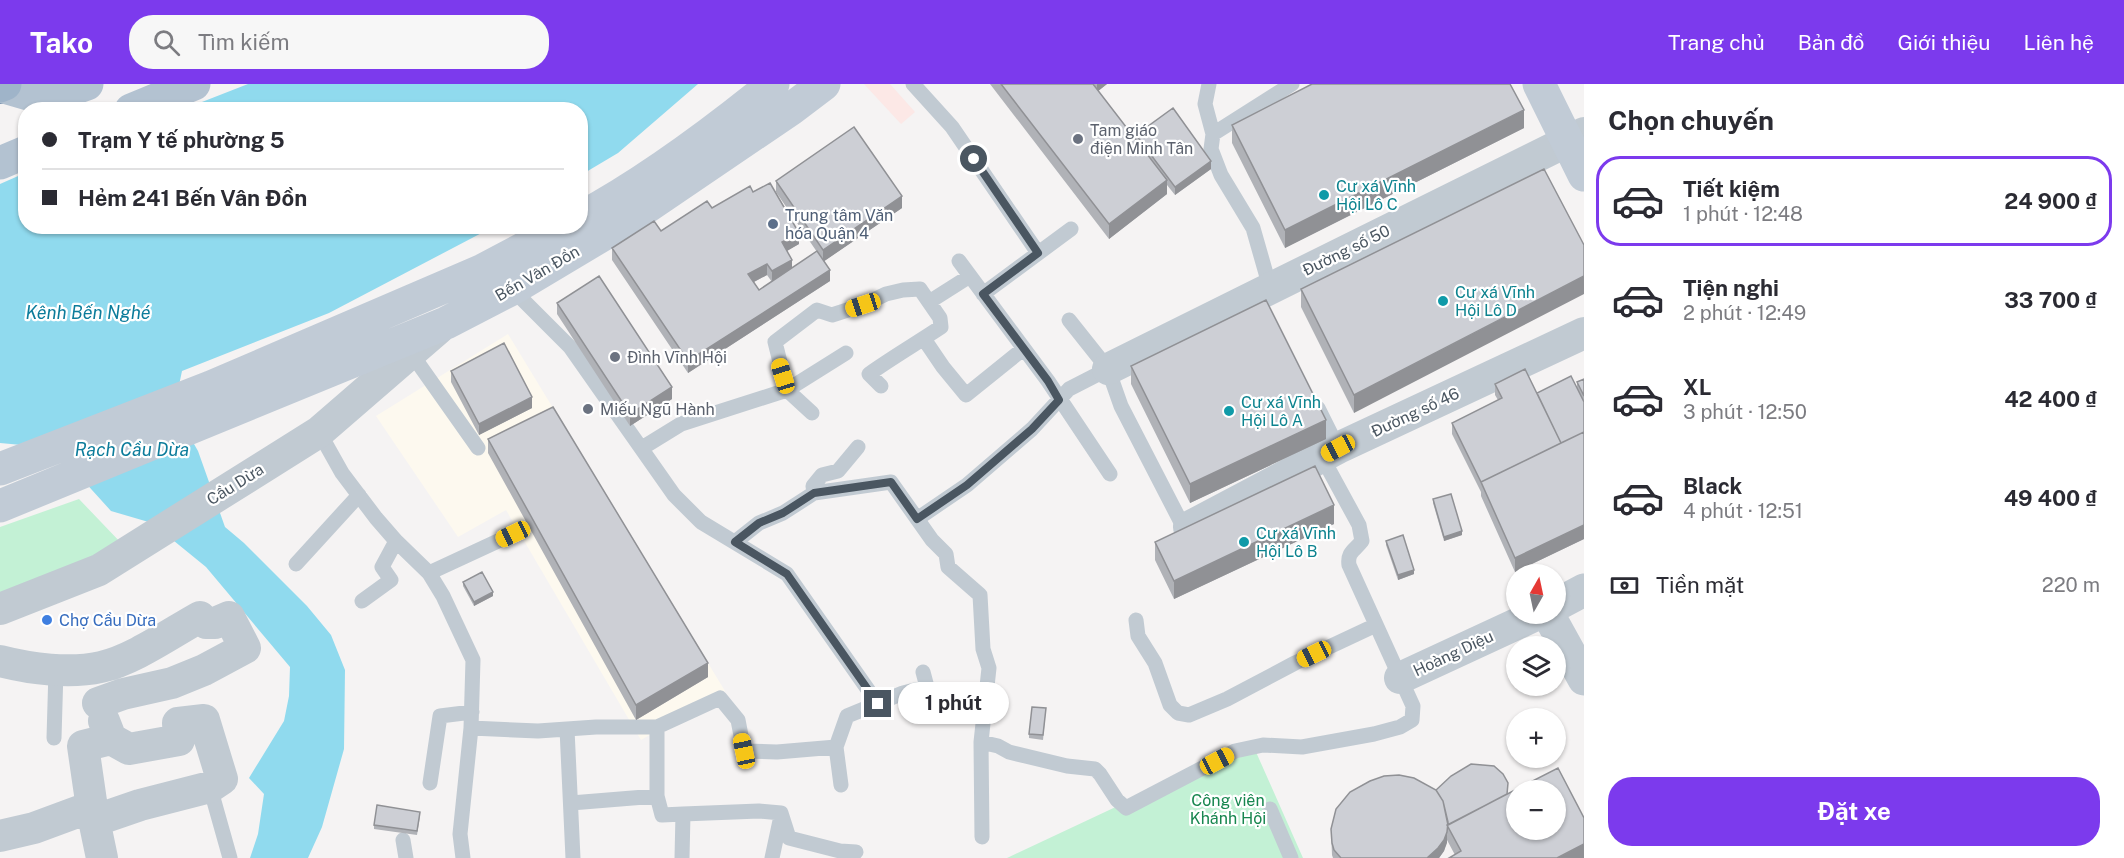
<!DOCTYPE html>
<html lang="vi">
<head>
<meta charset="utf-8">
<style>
	:root { --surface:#fff; --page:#f7f7f7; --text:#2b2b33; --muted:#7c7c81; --line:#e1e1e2; --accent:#7c3aed }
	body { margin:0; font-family:"Public Sans",sans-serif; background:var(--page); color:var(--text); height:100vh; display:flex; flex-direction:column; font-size:22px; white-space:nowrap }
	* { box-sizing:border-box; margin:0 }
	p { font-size:20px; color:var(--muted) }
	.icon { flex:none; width:33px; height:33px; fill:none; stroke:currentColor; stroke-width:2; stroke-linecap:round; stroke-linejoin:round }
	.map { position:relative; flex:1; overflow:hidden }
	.sheet { display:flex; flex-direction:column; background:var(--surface); width:540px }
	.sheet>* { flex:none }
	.top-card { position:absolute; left:18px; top:18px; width:570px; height:132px; border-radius:24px; box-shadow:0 2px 4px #0004; display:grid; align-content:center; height:132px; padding:0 24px; background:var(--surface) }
	.needle { width:39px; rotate:9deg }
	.tools { position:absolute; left:1506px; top:480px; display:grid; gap:12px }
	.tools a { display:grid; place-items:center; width:60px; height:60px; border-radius:50%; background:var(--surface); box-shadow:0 2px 4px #0004; font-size:30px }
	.end { position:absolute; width:27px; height:27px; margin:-14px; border:8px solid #4a5661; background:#fff; box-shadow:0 0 0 3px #fff }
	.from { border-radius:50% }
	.bubble { position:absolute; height:42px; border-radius:21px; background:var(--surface); box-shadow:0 2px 4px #0004; font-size:20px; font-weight:700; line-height:42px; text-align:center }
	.car { position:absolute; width:18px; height:36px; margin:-18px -9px; border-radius:8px; box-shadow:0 0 4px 2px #0007; background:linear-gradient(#f5c518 24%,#345 0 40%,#f5c518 0 76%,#345 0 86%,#f5c518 0) }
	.top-card b { display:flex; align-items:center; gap:21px; height:57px; font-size:22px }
	.top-card b+b { border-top:2px solid var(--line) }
	.top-card i { width:15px; height:15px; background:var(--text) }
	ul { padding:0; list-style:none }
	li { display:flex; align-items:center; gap:18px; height:90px; margin:0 12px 9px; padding:0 12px; border:3px solid transparent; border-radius:24px }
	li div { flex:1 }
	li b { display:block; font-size:22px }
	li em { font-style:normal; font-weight:700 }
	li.on { border-color:var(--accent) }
	li>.icon { width:54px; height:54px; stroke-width:1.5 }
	h2 { padding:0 24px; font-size:27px; line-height:72px }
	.pay { display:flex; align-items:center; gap:15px; height:66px; padding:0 24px; font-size:22px }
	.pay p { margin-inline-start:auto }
	.primary-button { display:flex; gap:12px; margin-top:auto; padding:12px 24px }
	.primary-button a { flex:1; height:69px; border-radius:24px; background:var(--accent); color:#fff; font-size:24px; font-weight:700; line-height:69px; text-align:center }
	header { display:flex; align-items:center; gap:36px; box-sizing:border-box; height:84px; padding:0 30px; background:var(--accent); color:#fff }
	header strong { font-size:28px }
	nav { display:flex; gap:33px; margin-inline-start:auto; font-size:21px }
	.search { width:420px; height:54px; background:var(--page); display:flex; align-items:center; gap:15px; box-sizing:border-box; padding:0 21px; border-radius:24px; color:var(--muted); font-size:22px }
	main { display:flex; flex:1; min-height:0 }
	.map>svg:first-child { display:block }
	.commercial { fill:#fdf9ef }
	.medical { fill:#fce8e6 }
	.green { fill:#c3f1d5 }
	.water { fill:#90daee }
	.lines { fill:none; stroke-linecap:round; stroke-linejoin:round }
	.trunk-casing { stroke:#7690ad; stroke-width:36 }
	.service { stroke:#c1cad2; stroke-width:15 }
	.minor { stroke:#c1cad2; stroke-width:32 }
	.tertiary { stroke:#c1cad2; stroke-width:33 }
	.secondary { stroke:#c1cbd6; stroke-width:33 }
	.primary { stroke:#b3c2d1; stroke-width:33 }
	.trunk { stroke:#9fb4c9; stroke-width:33 }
	.wall { fill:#b0b2b7; fill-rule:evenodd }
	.shaded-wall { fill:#909195 }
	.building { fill:#cdcfd5; stroke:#909195; stroke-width:1.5; fill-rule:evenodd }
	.route { stroke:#4a5661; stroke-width:8 }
	.worship-dot { fill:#6b7280; stroke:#fff; stroke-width:2 }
	.culture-dot { fill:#0f9aa8; stroke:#fff; stroke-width:2 }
	.service-dot { fill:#5c6f8a; stroke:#fff; stroke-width:2 }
	.shop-dot { fill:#3f7fe0; stroke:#fff; stroke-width:2 }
	.labels { text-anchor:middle; stroke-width:4.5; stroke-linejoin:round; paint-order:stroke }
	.worship-label { font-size:16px; fill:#5b616d; stroke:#fff; text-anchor:start }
	.culture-label { font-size:16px; fill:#0d838f; stroke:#fff; text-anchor:start }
	.service-label { font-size:16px; fill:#4e5e75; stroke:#fff; text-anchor:start }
	.street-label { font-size:16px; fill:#4a5661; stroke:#fff }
	.shop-label { font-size:16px; fill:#366cbe; stroke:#fff; text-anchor:start }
	.park-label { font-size:16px; fill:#17864f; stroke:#fff }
	.water-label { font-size:18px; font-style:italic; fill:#0c7c9b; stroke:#fff }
</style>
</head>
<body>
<header>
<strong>Tako</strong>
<div class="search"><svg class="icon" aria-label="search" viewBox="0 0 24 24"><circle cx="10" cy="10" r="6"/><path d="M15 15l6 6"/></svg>Tìm kiếm</div>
<nav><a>Trang chủ</a><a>Bản đồ</a><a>Giới thiệu</a><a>Liên hệ</a></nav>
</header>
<main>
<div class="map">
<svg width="1584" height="774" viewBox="0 0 1584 774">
	<rect width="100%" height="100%" fill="#f5f3f3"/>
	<path class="commercial" d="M508 250 725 607 641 656 506 426 458 453 376 332Z"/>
	<path class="medical" d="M864 0H890L915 28 901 40Z"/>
	<path class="green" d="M79 415 123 461 0 520V443Z
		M1252 659 1303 774H1007Z"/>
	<path class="water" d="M248 0H698L618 69 581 91 580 26 184 25Z
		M25 89 26 142 493 143 329 229 182 287 174 325 198 367 225 443 244 459 307 522 331 551 345 586 344 665 322 743 308 774H250L258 750 264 710 249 694 284 637 289 612 290 583 206 483 152 439 111 427 54 364 0 359V100Z"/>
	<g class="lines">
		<g class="trunk-casing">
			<path id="trunk" d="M0 2 5 0"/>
		</g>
		<path class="service" d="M913 0 952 43 1038 169
			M1209 0 1205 20 1213 50 1211 65 1221 91 1253 144 1271 207
			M1213 50 1292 0
			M959 177 1048 297 1110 390
			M512 205 570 263 674 411 701 438 787 490 878 620
			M983 210 1071 145
			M929 218 970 192
			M1069 236 1108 285 1121 322 1185 446
			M924 255 943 283 966 311 1023 265
			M411 269 478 364
			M1318 324 1338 364
			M812 329 787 306 775 258 817 226 832 231 863 221 886 210 903 206 920 205 940 234 941 243C917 259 893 273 869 290L881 302
			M319 348 342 389 376 434 396 457 429 489 443 512 473 576 471 644 460 750 463 774
			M642 364 681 340 787 306 846 269
			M814 409 813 402 822 391 838 387 858 363
			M917 435 967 401 1032 345 1069 305 1108 285
			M735 458 759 439 783 429 814 409 891 398 932 456 946 470 948 483 980 511 983 565 989 584 981 658 982 753
			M296 480 359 411
			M429 489 513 450
			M362 517 391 496 382 483 396 457
			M1136 536 1138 552 1155 579 1170 621 1178 629 1189 631 1227 615 1295 579 1376 541
			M657 643 720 614 738 636 744 667 777 668 836 663
			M471 644 538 647 596 643H657V712L662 731 683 730 682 774
			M567 645 573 774
			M54 654 56 586
			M981 658 998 662 1009 668 1067 682 1095 685 1100 690 1117 716 1126 724 1235 667 1263 661 1302 663 1374 650 1400 643 1412 636 1413 622 1349 481C1347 468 1355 466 1362 457L1359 441 1322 373
			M430 699 440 632 472 628
			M841 701 836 663 847 632 903 609 927 603 923 588
			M210 703 230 774
			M571 719 657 712
			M1270 725 1291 774
			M683 730 759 727 781 729 789 754 840 767 856 768
			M403 756 406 774
			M772 774 781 732"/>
		<path class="minor" d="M1108 285 1584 49
			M1189 443 1338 364 1584 249
			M0 525 99 486 319 348 438 245
			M0 577C31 585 70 590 101 583 133 576 171 549 200 533L206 539H215L229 533 245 564 204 586 172 599 123 610 98 619
			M1400 594 1538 530
			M0 752 34 744 80 727 93 731 108 732 140 721 210 703 222 695 204 636 178 639 179 656 129 665 111 655
			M102 774 93 731 83 662 111 655 104 637"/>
		<path class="tertiary" d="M1556 521 1584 506
			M1548 530 1584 595"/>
		<path class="secondary" d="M1539 0 1584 91
			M580 134C647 98 714 48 773 0
			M0 385 211 303 481 187 566 142
			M0 422 446 239 512 205 626 137 791 25 824 0"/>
		<path class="primary" d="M1 2 45 15 87 0
			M131 26 194 0
			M0 79 26 68"/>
		<use href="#trunk" class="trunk"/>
	</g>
	<path class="wall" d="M990 0H1107L1098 7 1136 57V51L1211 85 1175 111 1167 101V110L1109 155Z
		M1232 41 1524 44 1285 164 1232 59Z
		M1544 85 1354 329 1301 223V205Z
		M776 97 902 124 824 177 830 197 688 289 612 176V164L661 147 712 124 753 108 799 160 786 167 792 184 817 168 776 108ZM767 191 772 198 759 206 754 198Z
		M557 219 672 315 630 342 557 230Z
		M1131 282 1326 355 1190 419 1131 300Z
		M451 287 532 324 479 351 451 298Z
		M1584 295V455L1515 488 1481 412V408L1452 350V339L1498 316 1495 311V300L1537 310 1577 304V298Z
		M488 355 708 593 636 636 488 369Z
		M1433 415 1462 451 1444 457 1433 419Z
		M1334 440 1174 515 1155 476V458Z
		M1386 457 1414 490 1398 496 1386 461Z
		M463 498 493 512 474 522 463 502Z
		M1046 624 1043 656 1029 654V650Z
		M1436 706 1508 710 1584 734 1455 771 1447 756 1444 767 1439 774H1333L1332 771 1331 745Z
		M420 732 417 751 374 745V741Z"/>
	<path class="shaded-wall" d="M1097 0H1107L1097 8Z
		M1524 26V44L1285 164V146Z
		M1211 77V85L1175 111V103Z
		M1167 96V110L1109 155V140Z
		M902 112V124L823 178V166Z
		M799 149V160L782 170V158Z
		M792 176V187L772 199V187Z
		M767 180V191L748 201V190Z
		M830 186V197L688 289V277Z
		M1584 192V210L1354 329V311Z
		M672 303V315L630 342V330Z
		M532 313V324L479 351V340Z
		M1326 336V355L1190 419V400Z
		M1334 421V440L1174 515V497Z
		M1584 441V455L1515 488V474Z
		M1462 447V451L1444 457V453Z
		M1414 486V490L1398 496V491Z
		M493 508V512L474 522V518Z
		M708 579V593L636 636V621Z
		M1447 747V759L1444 767 1439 774H1427Z
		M1584 760V774H1557Z"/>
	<path class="building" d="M1001 0H1093L1167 96 1109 140Z
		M1312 0H1510L1524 26 1285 146 1232 41Z
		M1173 24 1211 77 1175 103 1136 51Z
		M854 43 902 112 823 166 776 97Z
		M1544 85 1584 161V192L1354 311 1301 205Z
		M770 99 799 149 782 158 792 176 772 187 767 180 748 190 759 206 817 167 830 186 688 277 612 164 654 137 661 147 707 117 712 124 750 102 753 108Z
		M599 192 672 303 630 330 557 219Z
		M1266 216 1326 336 1190 400 1131 282Z
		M504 259 532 313 479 340 451 287Z
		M1525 285 1561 359 1481 398 1452 339 1502 314 1495 300Z
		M1571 292 1584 318V348L1561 359 1537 309Z
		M1584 295V312L1577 298Z
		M553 323 708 579 636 621 488 355Z
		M1584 348V441L1515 474 1481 398Z
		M1315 382 1334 421 1174 497 1155 458Z
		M1451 410 1462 447 1444 453 1433 415Z
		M1403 451 1414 486 1398 491 1386 457Z
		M482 488 493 508 474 518 463 498Z
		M1032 623 1046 624 1043 651 1029 650Z
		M1471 680 1494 682 1503 690 1508 699 1507 710 1448 741 1443 717 1436 706 1451 692Z
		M1558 684 1584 734V760L1557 774H1449L1461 767 1447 741ZM1516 706H1556V746H1516Z
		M1399 691 1414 694 1436 706 1443 717 1448 738 1447 748 1444 756 1438 764 1427 774H1341L1334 766 1332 759 1331 745 1336 725 1350 708 1370 697 1384 692Z
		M377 721 420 728 417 747 374 741Z"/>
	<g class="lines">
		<path class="route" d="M878 620 787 490 735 458 759 439 783 429 814 409 891 398 917 435 967 401 1032 345 1059 316 1048 297 983 210 1038 169 974 75"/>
	</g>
	<g class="worship-dot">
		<circle cx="1078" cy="55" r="6"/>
		<circle cx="615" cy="273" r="6"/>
		<circle cx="588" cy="325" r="6"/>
	</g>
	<g class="culture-dot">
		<circle cx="1324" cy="111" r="6"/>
		<circle cx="1443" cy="217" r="6"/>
		<circle cx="1229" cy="327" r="6"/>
		<circle cx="1244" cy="458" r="6"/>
	</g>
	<circle class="service-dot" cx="773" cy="140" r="6"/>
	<circle class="shop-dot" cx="47" cy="536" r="6"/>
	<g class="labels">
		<g class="worship-label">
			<text x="1090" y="52">Tam giáo<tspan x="1090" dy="18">điện Minh Tân</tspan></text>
			<text x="627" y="279">Đình Vĩnh Hội</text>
			<text x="600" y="331">Miếu Ngũ Hành</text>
		</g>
		<g class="culture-label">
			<text x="1336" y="108">Cư xá Vĩnh<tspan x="1336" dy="18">Hội Lô C</tspan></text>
			<text x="1455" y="214">Cư xá Vĩnh<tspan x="1455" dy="18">Hội Lô D</tspan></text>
			<text x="1241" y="324">Cư xá Vĩnh<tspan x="1241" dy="18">Hội Lô A</tspan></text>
			<text x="1256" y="455">Cư xá Vĩnh<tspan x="1256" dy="18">Hội Lô B</tspan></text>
		</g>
		<g class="service-label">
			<text x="785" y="137">Trung tâm Văn<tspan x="785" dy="18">hóa Quận 4</tspan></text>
		</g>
		<g class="street-label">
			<text transform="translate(1346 166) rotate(-26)" y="6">Đường số 50</text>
			<text transform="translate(537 189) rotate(-30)" y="6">Bến Vân Đồn</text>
			<text transform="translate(1415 328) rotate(-25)" y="6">Đường số 46</text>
			<text transform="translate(235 400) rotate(-32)" y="6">Cầu Dừa</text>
			<text transform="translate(1453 569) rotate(-25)" y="6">Hoàng Diệu</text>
		</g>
		<g class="shop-label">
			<text x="59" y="542">Chợ Cầu Dừa</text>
		</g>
		<g class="park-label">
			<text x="1228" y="722">Công viên<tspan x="1228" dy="18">Khánh Hội</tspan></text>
		</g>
		<g class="water-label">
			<text x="88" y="235">Kênh Bến Nghé</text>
			<text x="132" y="372">Rạch Cầu Dừa</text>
		</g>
	</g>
</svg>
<div class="tools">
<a><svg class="needle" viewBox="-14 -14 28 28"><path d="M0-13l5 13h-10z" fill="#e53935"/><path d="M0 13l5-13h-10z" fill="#7c7c81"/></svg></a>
<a><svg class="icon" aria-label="layers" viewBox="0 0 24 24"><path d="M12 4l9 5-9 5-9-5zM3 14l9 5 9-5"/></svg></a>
<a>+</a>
<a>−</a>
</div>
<i class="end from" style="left:974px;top:75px"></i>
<i class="end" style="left:878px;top:620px"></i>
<div class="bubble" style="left:898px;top:598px;width:111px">1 phút</div>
<i class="car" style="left:863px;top:221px;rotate:252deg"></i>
<i class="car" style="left:783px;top:292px;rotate:343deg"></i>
<i class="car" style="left:1338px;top:364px;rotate:242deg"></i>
<i class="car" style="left:513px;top:450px;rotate:245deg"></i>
<i class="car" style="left:1314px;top:570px;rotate:244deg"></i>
<i class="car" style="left:744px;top:667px;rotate:348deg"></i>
<i class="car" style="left:1217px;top:677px;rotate:62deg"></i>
<div class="top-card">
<b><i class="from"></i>Trạm Y tế phường 5</b>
<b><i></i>Hẻm 241 Bến Vân Đồn</b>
</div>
</div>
<section class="sheet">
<h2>Chọn chuyến</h2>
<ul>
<li class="on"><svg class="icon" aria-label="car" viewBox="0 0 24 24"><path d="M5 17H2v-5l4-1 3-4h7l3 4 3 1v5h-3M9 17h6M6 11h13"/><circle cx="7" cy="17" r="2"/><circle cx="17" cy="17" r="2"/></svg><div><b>Tiết kiệm</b><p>1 phút · 12:48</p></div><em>24 900 ₫</em></li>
<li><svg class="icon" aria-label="car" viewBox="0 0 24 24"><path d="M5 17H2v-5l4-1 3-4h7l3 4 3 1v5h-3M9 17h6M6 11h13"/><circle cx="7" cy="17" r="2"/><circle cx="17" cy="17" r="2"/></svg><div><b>Tiện nghi</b><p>2 phút · 12:49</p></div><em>33 700 ₫</em></li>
<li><svg class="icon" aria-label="car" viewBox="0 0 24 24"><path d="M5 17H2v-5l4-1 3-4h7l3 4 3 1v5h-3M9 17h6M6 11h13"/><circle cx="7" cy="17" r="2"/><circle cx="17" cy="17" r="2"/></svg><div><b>XL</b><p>3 phút · 12:50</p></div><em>42 400 ₫</em></li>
<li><svg class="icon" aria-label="car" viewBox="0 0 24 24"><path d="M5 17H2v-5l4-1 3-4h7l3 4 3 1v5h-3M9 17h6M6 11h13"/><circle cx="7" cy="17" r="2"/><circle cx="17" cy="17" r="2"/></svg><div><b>Black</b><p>4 phút · 12:51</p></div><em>49 400 ₫</em></li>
</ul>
<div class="pay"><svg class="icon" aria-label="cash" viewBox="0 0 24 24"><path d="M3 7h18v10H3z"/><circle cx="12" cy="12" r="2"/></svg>Tiền mặt<p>220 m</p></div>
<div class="primary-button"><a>Đặt xe</a></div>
</section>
</main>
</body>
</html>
